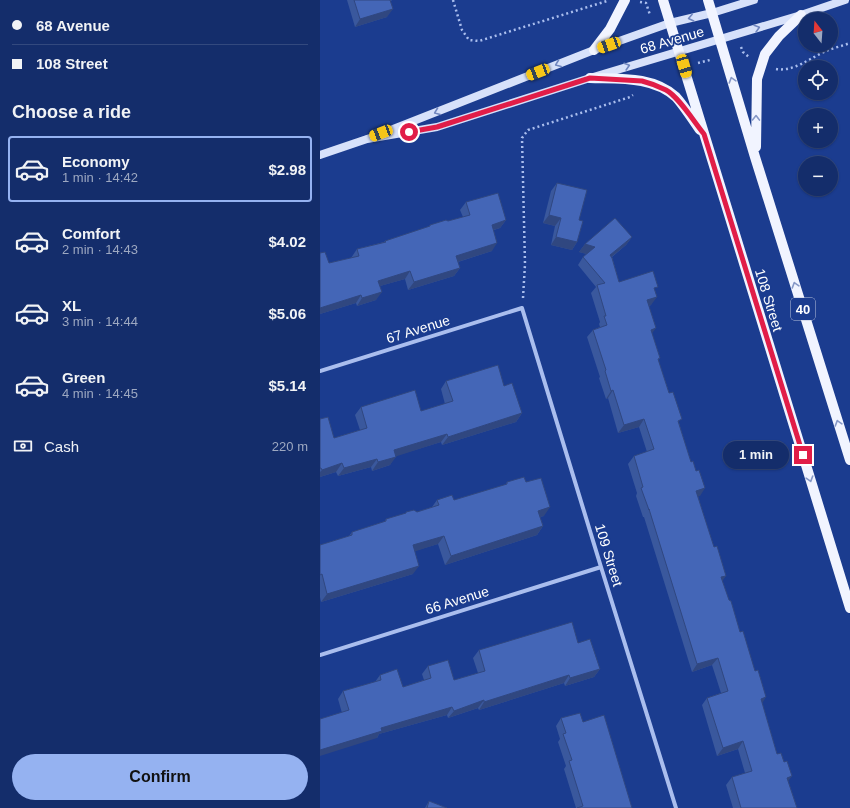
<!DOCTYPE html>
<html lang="en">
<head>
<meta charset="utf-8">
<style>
	:root { --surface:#142d6b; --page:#213973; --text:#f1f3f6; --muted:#9da8c1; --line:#33497e; --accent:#95b2f1 }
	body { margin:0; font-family:Helvetica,sans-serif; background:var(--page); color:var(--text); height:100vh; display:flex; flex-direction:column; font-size:15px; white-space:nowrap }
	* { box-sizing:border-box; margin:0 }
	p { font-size:13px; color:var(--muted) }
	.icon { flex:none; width:22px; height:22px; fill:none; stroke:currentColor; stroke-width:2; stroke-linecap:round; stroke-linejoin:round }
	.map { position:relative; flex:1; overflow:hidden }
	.side { display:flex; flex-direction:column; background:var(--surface); width:320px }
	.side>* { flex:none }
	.guide { display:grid; align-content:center; height:88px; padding:0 12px; background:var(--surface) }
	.needle { width:26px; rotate:343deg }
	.controls { position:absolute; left:478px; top:12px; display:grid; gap:8px }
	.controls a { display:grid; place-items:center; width:40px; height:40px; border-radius:50%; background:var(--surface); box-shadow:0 1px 3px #0004,0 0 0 1px var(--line); font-size:20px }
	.end { position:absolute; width:18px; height:18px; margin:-9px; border:5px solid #e11d48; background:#fff; box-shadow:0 0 0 2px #fff }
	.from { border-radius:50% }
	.bubble { position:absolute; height:28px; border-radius:14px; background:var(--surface); box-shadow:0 1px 3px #0004,0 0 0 1px var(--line); font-size:13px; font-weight:600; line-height:28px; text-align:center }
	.car { position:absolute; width:12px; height:24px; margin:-12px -6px; border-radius:5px; box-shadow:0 0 3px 1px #0007; background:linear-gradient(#f5c518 24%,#345 0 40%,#f5c518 0 76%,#345 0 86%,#f5c518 0) }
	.guide b { display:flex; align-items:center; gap:14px; height:38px; font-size:15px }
	.guide b+b { border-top:1px solid var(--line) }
	.guide i { width:10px; height:10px; background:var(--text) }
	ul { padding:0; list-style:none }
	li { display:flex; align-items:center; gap:12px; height:66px; margin:0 8px 6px; padding:0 4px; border:2px solid transparent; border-radius:4px }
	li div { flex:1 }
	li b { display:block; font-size:15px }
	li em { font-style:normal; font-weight:600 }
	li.current { border-color:var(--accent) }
	li>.icon { width:36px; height:36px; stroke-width:1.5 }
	h2 { padding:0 12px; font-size:18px; line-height:48px }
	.pay { display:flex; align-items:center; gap:10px; height:44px; padding:0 12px; font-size:15px }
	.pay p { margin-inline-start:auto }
	.primary-button { display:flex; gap:8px; margin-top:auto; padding:8px 12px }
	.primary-button a { flex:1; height:46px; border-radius:24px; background:var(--accent); color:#111; font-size:16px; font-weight:600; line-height:46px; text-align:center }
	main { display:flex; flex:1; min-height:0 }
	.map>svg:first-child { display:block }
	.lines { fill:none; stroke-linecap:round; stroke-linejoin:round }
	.path { stroke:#aabeee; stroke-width:2.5; stroke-dasharray:2 3; stroke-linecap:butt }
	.street { stroke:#aabeee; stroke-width:4 }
	.secondary { stroke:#d7e1fa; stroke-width:8 }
	.primary { stroke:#f1f4ff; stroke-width:10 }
	.wall { fill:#3a589d }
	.shaded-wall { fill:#304780 }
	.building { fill:#4466b7; stroke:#304780 }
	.oneway { stroke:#7086bf }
	.oneway2 { stroke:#8698c7 }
	.route { stroke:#e11d48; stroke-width:5 }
	.labels { text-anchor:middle; stroke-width:3.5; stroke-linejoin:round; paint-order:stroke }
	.shield { fill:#1b3c8f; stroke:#bbc4dd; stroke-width:1 }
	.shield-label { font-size:13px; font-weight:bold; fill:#fff }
	.street-label { font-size:14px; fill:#fff; stroke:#1b3c8f }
</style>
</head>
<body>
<main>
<section class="side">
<div class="guide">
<b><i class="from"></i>68 Avenue</b>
<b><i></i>108 Street</b>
</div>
<h2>Choose a ride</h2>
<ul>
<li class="current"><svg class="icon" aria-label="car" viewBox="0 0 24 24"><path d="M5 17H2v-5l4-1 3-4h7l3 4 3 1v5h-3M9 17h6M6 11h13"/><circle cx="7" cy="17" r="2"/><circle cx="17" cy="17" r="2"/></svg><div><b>Economy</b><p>1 min · 14:42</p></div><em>$2.98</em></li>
<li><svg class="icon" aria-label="car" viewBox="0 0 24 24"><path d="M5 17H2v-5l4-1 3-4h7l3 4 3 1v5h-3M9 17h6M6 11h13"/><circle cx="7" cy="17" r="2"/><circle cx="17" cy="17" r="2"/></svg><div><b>Comfort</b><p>2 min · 14:43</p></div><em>$4.02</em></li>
<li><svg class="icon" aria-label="car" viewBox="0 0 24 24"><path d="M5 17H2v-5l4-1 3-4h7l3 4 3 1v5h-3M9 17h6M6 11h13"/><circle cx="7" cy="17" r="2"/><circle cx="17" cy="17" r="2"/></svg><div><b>XL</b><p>3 min · 14:44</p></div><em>$5.06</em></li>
<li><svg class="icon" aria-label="car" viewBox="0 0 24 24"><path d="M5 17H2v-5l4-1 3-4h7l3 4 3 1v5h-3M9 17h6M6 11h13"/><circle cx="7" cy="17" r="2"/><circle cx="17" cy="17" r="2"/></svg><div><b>Green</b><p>4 min · 14:45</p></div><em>$5.14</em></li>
</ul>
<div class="pay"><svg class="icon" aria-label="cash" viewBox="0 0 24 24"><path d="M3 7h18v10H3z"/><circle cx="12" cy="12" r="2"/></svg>Cash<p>220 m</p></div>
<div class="primary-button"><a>Confirm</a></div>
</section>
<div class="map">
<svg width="530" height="808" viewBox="0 0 530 808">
	<rect width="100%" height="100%" fill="#1b3c8f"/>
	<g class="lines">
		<path class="path" d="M133 0 142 30 149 40 159 41 287 1
			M320 2 326 3 330 15
			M421 47 423 52 429 57
			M378 63 390 60
			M456 69C474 72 490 58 506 51 513 48 522 46 530 43
			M203 298 205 264 202 138 208 130 310 97 313 95"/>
		<path class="street" d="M0 371 202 308 281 567 356 808
			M0 655 281 567"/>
		<path class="secondary" d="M63 133 274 50 333 29 350 23 392 13 434 0
			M47 139 117 127 270 78 481 15 525 0
			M0 155 50 138"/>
		<path class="primary" d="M343 0 530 608
			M388 0 435 157 530 460
			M274 50 290 29 305 0
			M270 78C299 79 333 76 356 97 364 106 373 120 380 130
			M436 147 437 79 445 54 459 36 481 15"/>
	</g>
	<path class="wall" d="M27 0H72L70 2 67 17 35 27Z
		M237 183 259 220 257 242 252 250 231 245 235 226 223 223 231 191Z
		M146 202 186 220 180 228 174 230 172 251 138 262 140 268 134 276 88 290 85 279 60 286 56 300 37 306 36 303 0 314V253L9 263 31 258 37 249 64 242 65 241 108 227 110 225 128 221 143 217 140 210Z
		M312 237 306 245 292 257 299 282 335 291 331 305 329 306 332 334 340 358 338 360 359 423 380 496H378L402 581 442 704 457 754 468 781 477 808H413L406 785 412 777 425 773 418 749 397 756 382 705 387 698 401 693 392 665 372 672 324 517H323L316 496 317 493 308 464 314 456 327 452 319 427 298 433 288 398 286 399 279 378 280 377 267 337 273 330 280 327 279 324 280 322 271 293 276 287 258 265 263 257 267 254 259 252 265 244Z
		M126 381 184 386 202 413 196 422 122 445 121 442 75 456 70 465 52 471 51 467 18 476 16 472 0 477V419L14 438 40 430 35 415 41 407 101 411 125 404 121 389Z
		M187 482H206L224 516 220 517 223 526 217 535 125 565 118 544 94 551 93 574 1 602 0 597V545L29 536 32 532 64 522 66 519 97 512 112 507 117 500H134L185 485Z
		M258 643 280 669 274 677 245 686 244 683 159 710 158 708 128 718 127 715 59 734 57 738 22 713 18 699 23 691 55 682 60 675 83 687 104 680 102 674 108 666 134 680 158 673 153 658 159 650Z
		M241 718 263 722 312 808H256L244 769 246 766 238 742 240 739 236 726Z
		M109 801 127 808H105Z"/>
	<path class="shaded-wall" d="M73 9 67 17 35 27 40 19Z
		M229 215 241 218 235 226 223 223Z
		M186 220 180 228 166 232 172 225Z
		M236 237 257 242 252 250 231 245Z
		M312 237 306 245 284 263 290 255Z
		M177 243 172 251 131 264 136 256Z
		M265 244 275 247 270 255 259 252Z
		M140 268 134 276 88 290 94 282Z
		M90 271 85 279 53 288 58 281Z
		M62 292 56 300 37 306 42 298Z
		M41 295 36 303 0 314V308Z
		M337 297 331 305 322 308 327 300Z
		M336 328 330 336 331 330Z
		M293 390 288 398 286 399 291 391Z
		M202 413 196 422 122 445 128 437Z
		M324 419 319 427 298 433 304 425Z
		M127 434 121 442 68 459 74 450Z
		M76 457 70 465 52 471 58 462Z
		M57 459 51 467 18 476 24 468Z
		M22 463 16 472 0 477V472L2 470Z
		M385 488 380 496 371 498 376 491Z
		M230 507 224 516 212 519 218 511Z
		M223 526 217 535 125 565 131 556Z
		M124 536 118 544 87 554 93 545Z
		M99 566 93 574 1 602 7 594Z
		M406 576 400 584 401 577Z
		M398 658 392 665 372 672 377 664Z
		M280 669 274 677 245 686 250 678Z
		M249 675 244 683 159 710 164 702Z
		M446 697 441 705V699Z
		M164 700 158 708 128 718 134 711Z
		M132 707 127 715 59 734 57 738 0 756V750L61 728Z
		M423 741 418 749 397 756 403 748Z
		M472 776 466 784 467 778Z"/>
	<path class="building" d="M34 0H70L73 9 40 19Z
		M237 183 267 190 259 220 263 221 257 242 236 237 241 218 229 215Z
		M178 193 186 220 172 225 177 243 136 256 140 268 94 282 90 271 58 281 62 292 42 298 41 295 0 308V253L5 252 9 263 39 256 37 249 66 242 65 241 110 226V225L126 220 128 221 150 215 146 202Z
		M295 218 312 237 290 255 292 258 299 282 333 271 338 287 334 288 337 297 327 300 336 328 331 330 340 358 338 359 349 393 353 392 362 419 358 421 371 462 373 461 376 471 379 470 385 488 376 491 394 547 397 546 406 576 401 577 409 600 411 601 420 632 423 631 435 671 438 670 446 697 441 699 457 754 461 753 464 762 467 761 472 776 467 778 477 808H421L412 777 432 771 423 741 403 748 387 698 408 691 398 658 377 664 329 509V510L321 488 323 487 314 456 334 449 324 419 304 425 293 390 291 391 285 371 286 370 273 330 287 325 284 316H286L277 285 285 283 263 257 275 247 265 244Z
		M178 365 184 386 192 383 202 413 128 437 127 434 74 450 76 457 58 462 57 459 24 468 22 463 2 470 1 468H0V419L8 417 14 438 47 428 41 407 95 390 101 411 133 401 126 381Z
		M204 477 206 482 221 478 230 507 218 511 223 526 131 556 124 536 93 545 99 566 7 594 2 574 0 575V545L32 535V532L66 521V519L86 513V512L94 510 97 512 119 505 117 500 132 495 134 500 187 484V482Z
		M252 622 258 643 270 639 280 669 250 678 249 675 164 702V700L134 711 132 707 61 728 62 731 0 750V719L29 710 23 691 61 680 60 675 77 669 83 687 111 678 108 666 128 660 134 680 165 671 159 650Z
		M260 713 263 722 284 715 312 808H257L263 806 249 761 252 760 243 734 246 733 241 718Z
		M109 801 127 808H107Z"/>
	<defs><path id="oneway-chevron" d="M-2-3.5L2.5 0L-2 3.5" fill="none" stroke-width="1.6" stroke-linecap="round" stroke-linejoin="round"/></defs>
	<g class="oneway">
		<use href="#oneway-chevron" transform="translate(371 18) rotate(167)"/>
		<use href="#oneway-chevron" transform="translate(437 28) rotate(-16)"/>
		<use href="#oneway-chevron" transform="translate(238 64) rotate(159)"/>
		<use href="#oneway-chevron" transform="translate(307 66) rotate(-17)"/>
		<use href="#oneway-chevron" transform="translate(117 112) rotate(159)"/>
	</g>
	<g class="oneway2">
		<use href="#oneway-chevron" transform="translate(412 80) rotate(-107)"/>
		<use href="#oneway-chevron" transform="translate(436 118) rotate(-89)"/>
		<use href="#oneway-chevron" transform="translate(475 285) rotate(-107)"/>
		<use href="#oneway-chevron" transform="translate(518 423) rotate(-107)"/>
		<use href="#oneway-chevron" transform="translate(490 479) rotate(73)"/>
	</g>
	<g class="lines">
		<path class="route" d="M89 132 117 127 270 78 322 81C330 83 338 86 346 90 359 97 374 122 384 134L483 455"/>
	</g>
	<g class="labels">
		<rect class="shield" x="471" y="298" width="24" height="22" rx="3"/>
		<g class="shield-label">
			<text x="483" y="314">40</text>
		</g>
		<g class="street-label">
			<text transform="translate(352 40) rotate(-16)" y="5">68 Avenue</text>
			<text transform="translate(449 300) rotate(73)" y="5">108 Street</text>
			<text transform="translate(98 329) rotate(-17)" y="5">67 Avenue</text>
			<text transform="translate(289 555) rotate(73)" y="5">109 Street</text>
			<text transform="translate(137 600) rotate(-17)" y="5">66 Avenue</text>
		</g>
	</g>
</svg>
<div class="controls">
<a><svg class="needle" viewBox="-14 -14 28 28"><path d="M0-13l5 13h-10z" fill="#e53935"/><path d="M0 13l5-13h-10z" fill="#9da8c1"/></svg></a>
<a><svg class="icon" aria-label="locate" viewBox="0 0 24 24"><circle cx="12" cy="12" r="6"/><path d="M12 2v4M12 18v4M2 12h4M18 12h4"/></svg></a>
<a>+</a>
<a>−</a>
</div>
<i class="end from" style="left:89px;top:132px"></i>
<i class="end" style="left:483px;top:455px"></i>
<div class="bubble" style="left:403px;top:441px;width:66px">1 min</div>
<i class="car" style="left:289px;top:45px;rotate:250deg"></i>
<i class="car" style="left:364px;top:66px;rotate:164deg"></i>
<i class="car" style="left:218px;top:72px;rotate:249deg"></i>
<i class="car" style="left:61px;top:133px;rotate:249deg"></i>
</div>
</main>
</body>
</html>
